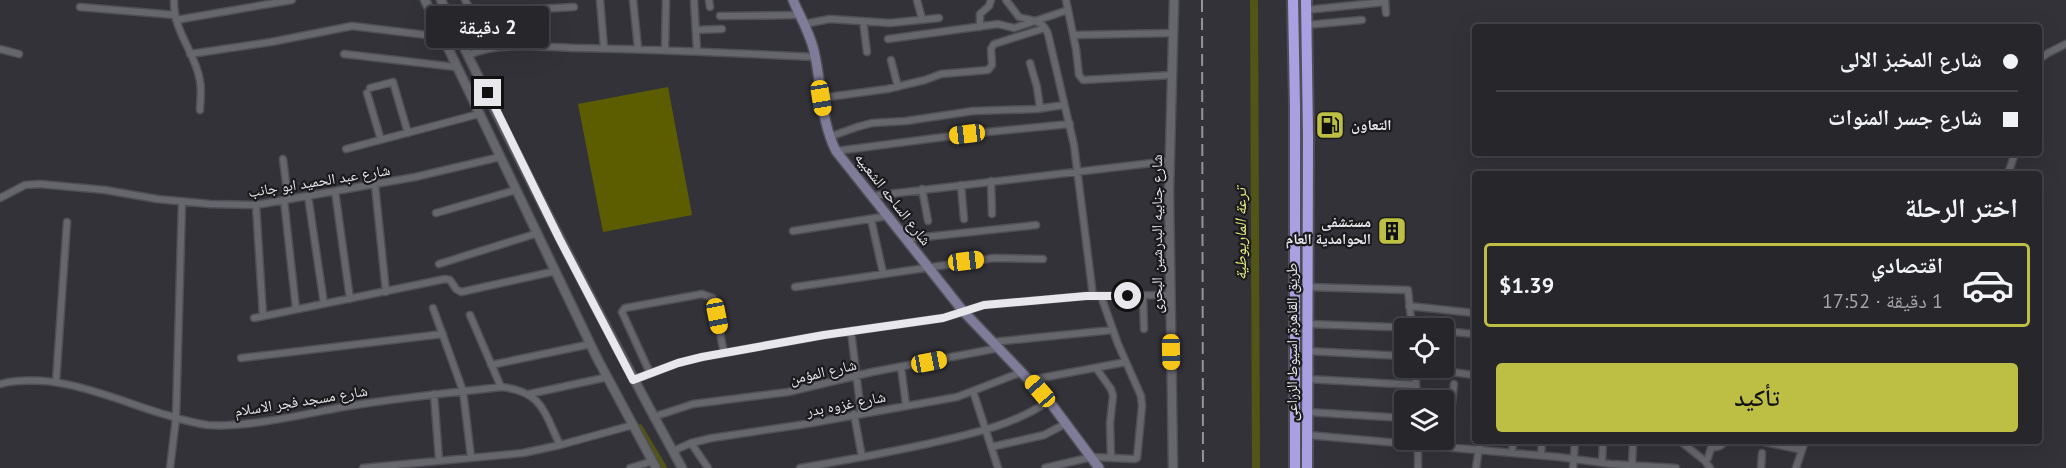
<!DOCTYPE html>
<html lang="ar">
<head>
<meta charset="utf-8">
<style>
	:root { --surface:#26262b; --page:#2e2e33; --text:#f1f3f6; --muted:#a4a5a9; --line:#424347; --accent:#bcbf44 }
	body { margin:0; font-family:"PT Sans","Noto Naskh Arabic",sans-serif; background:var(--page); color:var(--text); direction:rtl; height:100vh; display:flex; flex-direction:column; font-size:22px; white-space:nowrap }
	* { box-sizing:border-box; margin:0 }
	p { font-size:20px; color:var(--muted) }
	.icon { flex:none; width:33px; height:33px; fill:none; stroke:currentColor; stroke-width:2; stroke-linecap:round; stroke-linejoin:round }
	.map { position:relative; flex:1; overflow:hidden; direction:ltr }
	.panel { position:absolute; left:1472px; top:171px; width:570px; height:273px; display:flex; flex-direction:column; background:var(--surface); border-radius:6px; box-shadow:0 6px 24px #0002,0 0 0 2px var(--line); direction:rtl }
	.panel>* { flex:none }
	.top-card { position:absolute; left:1472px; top:24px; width:570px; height:132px; border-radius:6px; box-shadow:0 6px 24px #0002,0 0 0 2px var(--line); direction:rtl; display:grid; align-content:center; height:132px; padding:0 24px; background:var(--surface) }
	.tools { position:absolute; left:1394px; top:318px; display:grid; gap:12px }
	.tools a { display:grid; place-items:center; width:60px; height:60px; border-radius:6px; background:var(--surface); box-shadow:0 6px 24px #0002,0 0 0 2px var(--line); font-size:30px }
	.end { position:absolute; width:27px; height:27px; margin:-14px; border:8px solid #e8e7ec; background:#111; box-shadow:0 0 0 3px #111 }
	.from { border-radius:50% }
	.bubble { position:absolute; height:42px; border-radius:6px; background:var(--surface); box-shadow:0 6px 24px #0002,0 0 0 2px var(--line); font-size:20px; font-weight:600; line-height:42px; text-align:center; direction:rtl }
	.car { position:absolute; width:18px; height:36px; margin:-18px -9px; border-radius:8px; box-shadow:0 0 4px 2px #0007; background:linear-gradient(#f5c518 24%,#345 0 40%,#f5c518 0 76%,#345 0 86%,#f5c518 0) }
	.top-card b { display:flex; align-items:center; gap:21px; height:57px; font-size:22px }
	.top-card b+b { border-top:2px solid var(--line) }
	.top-card i { width:15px; height:15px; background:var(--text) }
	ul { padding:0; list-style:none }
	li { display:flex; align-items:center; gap:18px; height:84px; margin:0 12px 9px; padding:0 12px; border:3px solid transparent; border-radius:6px }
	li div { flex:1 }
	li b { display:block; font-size:22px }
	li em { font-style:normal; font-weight:600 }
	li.active { border-color:var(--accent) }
	li>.icon { width:54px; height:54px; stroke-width:1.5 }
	h2 { padding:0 24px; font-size:27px; line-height:72px }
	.primary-button { display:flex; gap:12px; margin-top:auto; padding:12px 24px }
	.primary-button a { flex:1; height:69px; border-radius:6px; background:var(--accent); color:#111; font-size:24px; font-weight:600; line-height:69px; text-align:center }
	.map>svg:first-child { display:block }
	.garden { fill:#5b5d00 }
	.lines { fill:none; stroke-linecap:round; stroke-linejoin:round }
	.canal { stroke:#535517; stroke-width:8 }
	.minor-casing { stroke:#504f55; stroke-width:9 }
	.tertiary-casing { stroke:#504f55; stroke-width:11 }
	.secondary-casing { stroke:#504f55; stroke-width:12 }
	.trunk-casing { stroke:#504f55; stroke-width:14 }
	.minor { stroke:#66666d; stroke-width:6 }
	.tertiary { stroke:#66666d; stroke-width:8 }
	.secondary { stroke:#7f7c99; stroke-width:9 }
	.trunk { stroke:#a9a0e2; stroke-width:10 }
	.rail { stroke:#949398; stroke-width:2; stroke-dasharray:12 6; stroke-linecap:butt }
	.route { stroke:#e8e7ec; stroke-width:8 }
	.labels { text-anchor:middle; stroke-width:4.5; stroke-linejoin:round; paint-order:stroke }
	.poi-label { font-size:15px; font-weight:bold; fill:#e8e7ec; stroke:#1b1b1e; text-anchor:start }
	.street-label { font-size:15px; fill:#e8e7ec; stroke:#1b1b1e }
	.water-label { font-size:16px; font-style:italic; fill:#e8ed80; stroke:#1b1b1e }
</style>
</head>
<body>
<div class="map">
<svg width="2066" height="468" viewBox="0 0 2066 468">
	<rect width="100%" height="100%" fill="#333239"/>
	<path class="garden" d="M668 87 692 215 603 232 578 104Z"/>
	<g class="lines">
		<path class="canal" d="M1254 0 1256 468
			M639 428 663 468"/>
		<g class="minor-casing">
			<path id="minor" d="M174 0C173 32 196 53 200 81 202 91 200 101 200 110
				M465 0 491 48
				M600 0 604 48
				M633 0 638 48
				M694 0 697 51
				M709 0 710 7
				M917 0 922 19
				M1006 0 1019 17C1032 21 1042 19 1048 34L1074 145 1093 296
				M1066 0 1076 49 1079 75 1083 80 1173 75
				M1385 1 1386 13
				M80 7 175 15
				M1306 10 1385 2
				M471 13 574 7
				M720 16 800 15
				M176 20 292 0
				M863 21 867 52
				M804 24 830 19 890 23 939 18
				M1306 25 1362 20
				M980 27V14L989 6 991 0
				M696 30 722 29
				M1074 35 1173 33
				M888 39 998 24 1014 28 1068 10
				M0 49 19 54
				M665 49 666 0
				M190 54 271 42 352 26 443 37
				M344 54 456 67
				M469 55C499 41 540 47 573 48 654 49 735 53 816 57
				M891 60 898 87
				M2038 60 2048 53 2066 44
				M1030 63 1037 87 1040 108
				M370 88 393 82 408 133
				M367 93 381 140
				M821 98 887 89 925 80 941 74 988 70 992 65 991 49 994 44 1045 28
				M829 137 857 127 872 123 906 121 973 111 1036 109 1064 105
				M346 149 479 114
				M836 151 967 134 1070 124
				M283 159 288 199
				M2008 174 2015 153
				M991 181 992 214
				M375 185 386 292
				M961 185 964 219
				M922 189 928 221
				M335 191 350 299
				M308 196 324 304
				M872 196 1169 161
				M0 198 25 185 40 184 105 190 157 199 210 204 256 205 415 177 500 157
				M284 200 296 309
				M256 205 263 316
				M436 213 516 190
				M871 219 883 273
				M793 231 888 216
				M906 239 1036 225
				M439 264 538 233
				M795 287 994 258 1043 259
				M1307 287 1408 290 1412 328
				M1143 296 1144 329
				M1409 306 1474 313
				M433 308 463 391 471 457
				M470 315 501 387
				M254 318 445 279 450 280 456 289 461 292 556 271
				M1307 324 1421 328
				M851 331 861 413
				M1443 331 1474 334
				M992 342 1113 330
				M1307 351 1404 356
				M241 358 443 334
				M491 365 591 344
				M901 367 906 405
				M1096 368 1111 389 1113 396 1110 423 1111 458
				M1415 368 1417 400
				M1422 368 1474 375
				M650 373 622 312 625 308 702 294 713 298 724 353
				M1307 379 1416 385
				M633 380 678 363 702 357 824 335 943 318 984 305 1086 296 1171 295
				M1030 380 1126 362
				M56 382 67 222
				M0 384C57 371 110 398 163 414 178 418 192 423 208 425 246 428 304 414 343 407 395 398 448 393 501 387 542 391 544 412 560 445
				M973 391 998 468
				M434 394 439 460
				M529 394 608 377
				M1307 412 1404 418
				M854 414 862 457
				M653 417 693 404 788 392 872 372 999 348
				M1307 435 1559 457 1611 464 1676 468
				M1418 440V468
				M1680 441 1705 461 1710 468
				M1760 441 1802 450
				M691 443 708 468
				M991 447 1044 435 1067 423
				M1447 447 1454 384
				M673 451 691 443 712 438 806 424 957 397 1022 372
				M1512 453 1513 441
				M1541 455 1542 441
				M1705 461 1708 458 1711 448 1720 446 1726 441
				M1602 463 1603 441
				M1632 466 1633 441
				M170 468 176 418 182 202
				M363 468 523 453 560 445 633 425
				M630 468 653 461
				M800 468C843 461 885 453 927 444 970 434 1012 426 1049 401
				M1045 468 1092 457 1135 459 1137 458 1142 406 1141 396 1118 344 1101 296
				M1476 468 1480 441
				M1573 468 1575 441
				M1761 468 1762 453
				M1796 468 1805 441"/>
		</g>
		<g class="tertiary-casing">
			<path id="tertiary" d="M425 0 597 358 656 468
				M441 0C517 158 598 314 682 468
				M1173 468 1169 191 1174 0"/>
		</g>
		<g class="secondary-casing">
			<path id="secondary" d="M793 0C800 17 810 33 814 51 822 85 820 119 836 151L963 311 1049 401 1099 468"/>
		</g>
		<g class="trunk-casing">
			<path id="trunk" d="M1293 0 1295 106V468
				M1306 0 1308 136 1307 468"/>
		</g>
		<use href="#minor" class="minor"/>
		<use href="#tertiary" class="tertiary"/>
		<use href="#secondary" class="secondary"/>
		<use href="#trunk" class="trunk"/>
		<path class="rail" d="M1202 0 1203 468"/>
	</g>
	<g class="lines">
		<path class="route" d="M488 93 559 238 633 380 678 363 702 357 824 335 943 318 984 305 1086 296H1128"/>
	</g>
	<defs>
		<g id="fuel-square" transform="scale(1.5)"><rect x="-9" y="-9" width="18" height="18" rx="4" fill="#bcbf44" stroke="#1b1b1e"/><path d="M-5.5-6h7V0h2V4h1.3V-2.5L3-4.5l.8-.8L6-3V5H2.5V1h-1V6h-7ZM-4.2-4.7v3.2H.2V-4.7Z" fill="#111"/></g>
		<g id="building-square" transform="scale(1.5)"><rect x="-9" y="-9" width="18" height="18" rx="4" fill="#bcbf44" stroke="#1b1b1e"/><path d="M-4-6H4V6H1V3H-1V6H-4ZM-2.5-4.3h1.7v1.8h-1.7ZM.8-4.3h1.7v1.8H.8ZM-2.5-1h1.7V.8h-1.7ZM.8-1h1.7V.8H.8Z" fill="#111"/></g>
	</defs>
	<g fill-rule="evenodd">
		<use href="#fuel-square" x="1330" y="125"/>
		<use href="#building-square" x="1392" y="231"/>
	</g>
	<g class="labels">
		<g class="poi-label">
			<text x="1351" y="130">التعاون</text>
			<text x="1371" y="227" text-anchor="end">مستشفى<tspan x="1371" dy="17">الحوامدية العام</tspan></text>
		</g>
		<g class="street-label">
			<text transform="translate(319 181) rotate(-9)" y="5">شارع عبد الحميد ابو جانب</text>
			<text transform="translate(893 199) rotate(52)" y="5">شارع الساحه الشعبيه</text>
			<text transform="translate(1157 234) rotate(-90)" y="5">شارع جنابيه البدرشين البحرى</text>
			<text transform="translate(1292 342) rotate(-90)" y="5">طريق القاهرة, اسيوط الزراعى</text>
			<text transform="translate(823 372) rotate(-13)" y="5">شارع المؤمن</text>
			<text transform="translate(301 401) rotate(-9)" y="5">شارع مسجد فجر الاسلام</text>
			<text transform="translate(846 404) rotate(-11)" y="5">شارع غزوه بدر</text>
		</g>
		<g class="water-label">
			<text transform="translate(1240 234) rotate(-90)" y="6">ترعة الماريوطية</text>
		</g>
	</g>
</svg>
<div class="tools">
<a><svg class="icon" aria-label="locate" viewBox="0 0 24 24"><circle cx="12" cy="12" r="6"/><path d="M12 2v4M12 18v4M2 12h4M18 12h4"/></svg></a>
<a><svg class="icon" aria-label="layers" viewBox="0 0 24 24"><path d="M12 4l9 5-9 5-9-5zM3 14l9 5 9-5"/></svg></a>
</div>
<i class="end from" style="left:1128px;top:296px"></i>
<i class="end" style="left:488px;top:93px"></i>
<div class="bubble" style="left:426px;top:6px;width:123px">2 دقيقة</div>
<i class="car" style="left:821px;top:98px;rotate:171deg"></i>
<i class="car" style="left:967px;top:134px;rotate:263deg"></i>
<i class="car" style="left:966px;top:261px;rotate:83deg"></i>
<i class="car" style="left:717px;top:316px;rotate:169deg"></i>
<i class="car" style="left:1171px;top:352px;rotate:179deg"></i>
<i class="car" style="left:929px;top:362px;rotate:79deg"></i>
<i class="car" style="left:1040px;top:391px;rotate:319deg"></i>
<div class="top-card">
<b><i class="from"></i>شارع المخبز الالى</b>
<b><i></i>شارع جسر المنوات</b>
</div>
<section class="panel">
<h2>اختر الرحلة</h2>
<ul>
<li class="active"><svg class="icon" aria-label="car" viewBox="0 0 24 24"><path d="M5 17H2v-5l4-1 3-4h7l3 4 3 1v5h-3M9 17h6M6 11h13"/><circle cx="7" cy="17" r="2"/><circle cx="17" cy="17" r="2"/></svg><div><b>اقتصادي</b><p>1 دقيقة · 17:52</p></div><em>$1.39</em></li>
</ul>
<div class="primary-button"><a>تأكيد</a></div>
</section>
</div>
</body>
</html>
